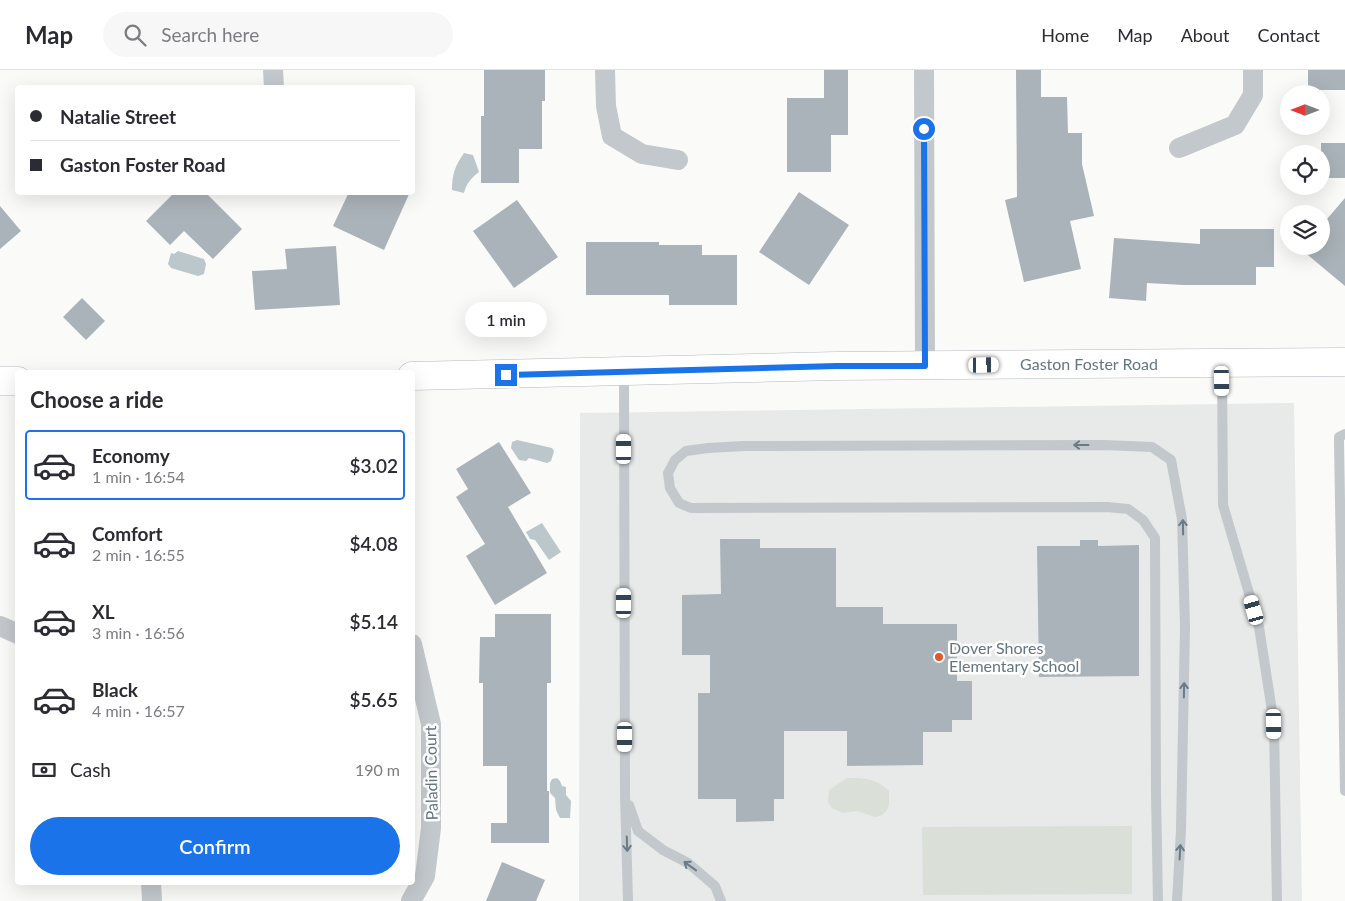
<!DOCTYPE html>
<html lang="en">
<head>
<meta charset="utf-8">
<style>
	:root { --surface:#fff; --page:#f7f7f7; --text:#2b2b33; --muted:#7c7c81; --line:#e1e1e2; --accent:#1a73e8 }
	body { margin:0; font-family:Lato,sans-serif; background:var(--page); color:var(--text); height:100vh; display:flex; flex-direction:column; font-size:19px; white-space:nowrap }
	* { box-sizing:border-box; margin:0 }
	p { font-size:16px; color:var(--muted) }
	.icon { flex:none; width:28px; height:28px; fill:none; stroke:currentColor; stroke-width:2; stroke-linecap:round; stroke-linejoin:round }
	.map { position:relative; flex:1; overflow:hidden }
	.side { position:absolute; left:15px; top:300px; width:400px; height:515px; display:flex; flex-direction:column; background:var(--surface); border-radius:5px; box-shadow:0 5px 20px #0002 }
	.side>* { flex:none }
	.guide { position:absolute; left:15px; top:15px; width:400px; height:110px; border-radius:5px; box-shadow:0 5px 20px #0002; display:grid; align-content:center; height:110px; padding:0 15px; background:var(--surface) }
	.needle { width:32px; rotate:270deg }
	.tools { position:absolute; left:1280px; top:15px; display:grid; gap:10px }
	.tools a { display:grid; place-items:center; width:50px; height:50px; border-radius:50%; background:var(--surface); box-shadow:0 5px 20px #0002; font-size:25px }
	.end { position:absolute; width:22px; height:22px; margin:-11px; border:6px solid #1a73e8; background:#fff; box-shadow:0 0 0 2px #fff }
	.from { border-radius:50% }
	.bubble { position:absolute; height:35px; border-radius:18px; background:var(--surface); box-shadow:0 5px 20px #0002; font-size:16px; font-weight:600; line-height:35px; text-align:center }
	.car { position:absolute; width:15px; height:30px; margin:-15px -8px; border-radius:6px; box-shadow:0 0 4px 1px #0007; background:linear-gradient(#fff 24%,#345 0 40%,#fff 0 76%,#345 0 86%,#fff 0) }
	.guide b { display:flex; align-items:center; gap:18px; height:48px; font-size:19px }
	.guide b+b { border-top:1px solid var(--line) }
	.guide i { width:12px; height:12px; background:var(--text) }
	ul { padding:0; list-style:none }
	li { display:flex; align-items:center; gap:15px; height:70px; margin:0 10px 8px; padding:0 5px; border:2px solid transparent; border-radius:5px }
	li div { flex:1 }
	li b { display:block; font-size:19px }
	li em { font-style:normal; font-weight:600 }
	li.active { border-color:var(--accent) }
	li>.icon { width:45px; height:45px; stroke-width:1.5 }
	h2 { padding:0 15px; font-size:22px; line-height:60px }
	.pay { display:flex; align-items:center; gap:12px; height:55px; padding:0 15px; font-size:19px }
	.pay p { margin-inline-start:auto }
	.primary-button { display:flex; gap:10px; margin-top:auto; padding:10px 15px }
	.primary-button a { flex:1; height:58px; border-radius:30px; background:var(--accent); color:#fff; font-size:20px; font-weight:600; line-height:58px; text-align:center }
	header { display:flex; align-items:center; gap:30px; box-sizing:border-box; height:70px; padding:0 25px; background:var(--surface); border-bottom:1px solid var(--line) }
	header strong { font-size:24px }
	nav { display:flex; gap:28px; margin-inline-start:auto; font-size:18px }
	.search { width:350px; height:45px; background:var(--page); display:flex; align-items:center; gap:12px; box-sizing:border-box; padding:0 18px; border-radius:28px; color:var(--muted); font-size:19px }
	.map>svg:first-child { display:block }
	.built { fill:#e8e9e9 }
	.green { fill:#dadfd7 }
	.water { fill:#bbc7cb }
	.building { fill:#aab3b9 }
	.lines { fill:none; stroke-linecap:round; stroke-linejoin:round }
	.secondary-casing { stroke:#b3babf; stroke-width:29 }
	.lane { stroke:#c3c8cc; stroke-width:10 }
	.street { stroke:#c3c8cc; stroke-width:20 }
	.secondary { stroke:#fff; stroke-width:28 }
	.oneway { stroke:#6a7a87 }
	.route { stroke:#1a73e8; stroke-width:6 }
	.poi-dot { fill:#e4572e; stroke:#fff; stroke-width:2 }
	.labels { text-anchor:middle; stroke-width:5; stroke-linejoin:round; paint-order:stroke }
	.street-label { font-size:16px; fill:#657683; stroke:#fff }
	.poi-label { font-size:16px; fill:#657683; stroke:#fff; text-anchor:start }
</style>
</head>
<body>
<header>
<strong>Map</strong>
<div class="search"><svg class="icon" aria-label="search" viewBox="0 0 24 24"><circle cx="10" cy="10" r="6"/><path d="M15 15l6 6"/></svg>Search here</div>
<nav><a>Home</a><a>Map</a><a>About</a><a>Contact</a></nav>
</header>
<div class="map">
<svg width="1345" height="831" viewBox="0 0 1345 831">
	<rect width="100%" height="100%" fill="#fafaf8"/>
	<path class="built" d="M1294 333 1302 831H579L580 343Z"/>
	<path class="green" d="M847 708C865 708 875 708 889 721V734L887 740 882 745 875 747 857 741 843 743 832 738 828 732 829 720Z
		M1132 756V824L923 825 922 757Z"/>
	<path class="water" d="M464 83 473 85 479 102C471 108 466 114 464 123L452 120C452 104 455 96 464 83Z
		M178 181 204 189 206 194 204 204 198 206 171 198 168 194 171 183 174 184Z
		M517 370 552 378 554 381 551 391 547 393 529 388 526 391 519 390 511 378 512 372Z
		M542 453 561 482 549 490 535 470 530 469 526 462Z
		M557 708 560 711 562 716 566 717V725L571 731 570 748H560L556 740 555 728 550 723V713L552 709Z"/>
	<path class="building" d="M484 0H545V31H542V79H519V113H481V46H484Z
		M824 0H848V65H831V102H787V28H824Z
		M1016 0H1041V27H1067L1068 63H1082V94L1094 146 1070 151 1081 199 1024 212 1005 130 1017 127Z
		M1308 0H1345V20H1308Z
		M1321 73H1345V108H1321Z
		M175 122H205L242 159 213 189 184 161 170 175 146 151Z
		M349 122H410L384 180 333 156Z
		M799 122 849 155 809 215 759 182Z
		M1345 128V216L1297 176H1321V156Z
		M517 130 558 187 514 218 473 161Z
		M0 136 21 161 0 179Z
		M1200 159H1274V197H1256V215H1184L1147 213 1146 231 1109 228 1114 168 1200 174Z
		M586 172H659V175H702V185H737V235H669V225H586Z
		M336 176 340 235 255 240 252 201 287 199 285 179Z
		M82 228 105 251 86 270 63 247Z
		M499 372 531 423 508 437 547 503 495 535 466 486 485 474 456 427 468 419 456 399Z
		M720 469H760V478H836V537H883V554H957V611H972V650H952V662H923V695L847 696V661H784V729H774V751L736 752V729H698V623H710V585H682V525L721 524Z
		M1080 470H1098V476L1139 475V606L1039 607 1037 476H1080Z
		M495 544H551V613H547V721H549V773H491V753H507V696H483V613H479L480 567H495Z
		M502 792 545 810 536 831H486Z"/>
	<g class="lines">
		<g class="secondary-casing">
			<path id="secondary" d="M412 306 837 296 1345 292
				M0 311H18"/>
		</g>
		<path class="lane" d="M1222 294 1223 435 1259 557 1274 654 1277 831
			M624 303 625 725 628 831
			M1345 364 1339 367V373L1345 721
			M629 735 638 761 663 780 688 793 715 816 721 831
			M1158 831 1156 723 1155 468 1143 450 1128 439 1107 437 691 438 679 433 670 418 668 403 675 390 686 381 708 378 744 376 1104 375 1152 377 1171 390 1182 449 1185 557 1181 760 1177 831"/>
		<path class="street" d="M273 0 274 18
			M605 0 606 36 612 66 642 84 678 90
			M924 0 925 296
			M1179 78 1235 55 1253 25V0
			M0 556 18 564
			M151 812 152 831
			M411 831 425 806 431 758V654L412 574"/>
		<use href="#secondary" class="secondary"/>
	</g>
	<defs><path id="oneway-shaft" d="M-6 0H5M1.5-3L5.5 0L1.5 3" fill="none" stroke-width="1.6" stroke-linecap="round" stroke-linejoin="round" transform="scale(1.25)"/></defs>
	<g class="oneway">
		<use href="#oneway-shaft" transform="translate(1081 375) rotate(180)"/>
		<use href="#oneway-shaft" transform="translate(1183 457) rotate(-91)"/>
		<use href="#oneway-shaft" transform="translate(1184 620) rotate(-89)"/>
		<use href="#oneway-shaft" transform="translate(627 774) rotate(88)"/>
		<use href="#oneway-shaft" transform="translate(1180 782) rotate(-87)"/>
		<use href="#oneway-shaft" transform="translate(690 796) rotate(-144)"/>
	</g>
	<g class="lines">
		<path class="route" d="M506 305 837 296H925L924 59"/>
	</g>
	<circle class="poi-dot" cx="939" cy="587" r="5"/>
	<g class="labels">
		<g class="street-label">
			<text x="1089" y="300">Gaston Foster Road</text>
			<text transform="translate(431 703) rotate(-91)" y="6">Paladin Court</text>
		</g>
		<g class="poi-label">
			<text x="949" y="584">Dover Shores<tspan x="949" dy="18">Elementary School</tspan></text>
		</g>
	</g>
</svg>
<div class="tools">
<a><svg class="needle" viewBox="-14 -14 28 28"><path d="M0-13l5 13h-10z" fill="#e53935"/><path d="M0 13l5-13h-10z" fill="#7c7c81"/></svg></a>
<a><svg class="icon" aria-label="locate" viewBox="0 0 24 24"><circle cx="12" cy="12" r="6"/><path d="M12 2v4M12 18v4M2 12h4M18 12h4"/></svg></a>
<a><svg class="icon" aria-label="layers" viewBox="0 0 24 24"><path d="M12 4l9 5-9 5-9-5zM3 14l9 5 9-5"/></svg></a>
</div>
<i class="end from" style="left:924px;top:59px"></i>
<i class="end" style="left:506px;top:305px"></i>
<div class="bubble" style="left:465px;top:232px;width:82px">1 min</div>
<i class="car" style="left:984px;top:295px;rotate:89deg"></i>
<i class="car" style="left:1222px;top:311px;rotate:179deg"></i>
<i class="car" style="left:624px;top:379px;rotate:0deg"></i>
<i class="car" style="left:624px;top:533px;rotate:0deg"></i>
<i class="car" style="left:1254px;top:540px;rotate:344deg"></i>
<i class="car" style="left:1274px;top:654px;rotate:179deg"></i>
<i class="car" style="left:625px;top:667px;rotate:180deg"></i>
<div class="guide">
<b><i class="from"></i>Natalie Street</b>
<b><i></i>Gaston Foster Road</b>
</div>
<section class="side">
<h2>Choose a ride</h2>
<ul>
<li class="active"><svg class="icon" aria-label="car" viewBox="0 0 24 24"><path d="M5 17H2v-5l4-1 3-4h7l3 4 3 1v5h-3M9 17h6M6 11h13"/><circle cx="7" cy="17" r="2"/><circle cx="17" cy="17" r="2"/></svg><div><b>Economy</b><p>1 min · 16:54</p></div><em>$3.02</em></li>
<li><svg class="icon" aria-label="car" viewBox="0 0 24 24"><path d="M5 17H2v-5l4-1 3-4h7l3 4 3 1v5h-3M9 17h6M6 11h13"/><circle cx="7" cy="17" r="2"/><circle cx="17" cy="17" r="2"/></svg><div><b>Comfort</b><p>2 min · 16:55</p></div><em>$4.08</em></li>
<li><svg class="icon" aria-label="car" viewBox="0 0 24 24"><path d="M5 17H2v-5l4-1 3-4h7l3 4 3 1v5h-3M9 17h6M6 11h13"/><circle cx="7" cy="17" r="2"/><circle cx="17" cy="17" r="2"/></svg><div><b>XL</b><p>3 min · 16:56</p></div><em>$5.14</em></li>
<li><svg class="icon" aria-label="car" viewBox="0 0 24 24"><path d="M5 17H2v-5l4-1 3-4h7l3 4 3 1v5h-3M9 17h6M6 11h13"/><circle cx="7" cy="17" r="2"/><circle cx="17" cy="17" r="2"/></svg><div><b>Black</b><p>4 min · 16:57</p></div><em>$5.65</em></li>
</ul>
<div class="pay"><svg class="icon" aria-label="cash" viewBox="0 0 24 24"><path d="M3 7h18v10H3z"/><circle cx="12" cy="12" r="2"/></svg>Cash<p>190 m</p></div>
<div class="primary-button"><a>Confirm</a></div>
</section>
</div>
</body>
</html>
